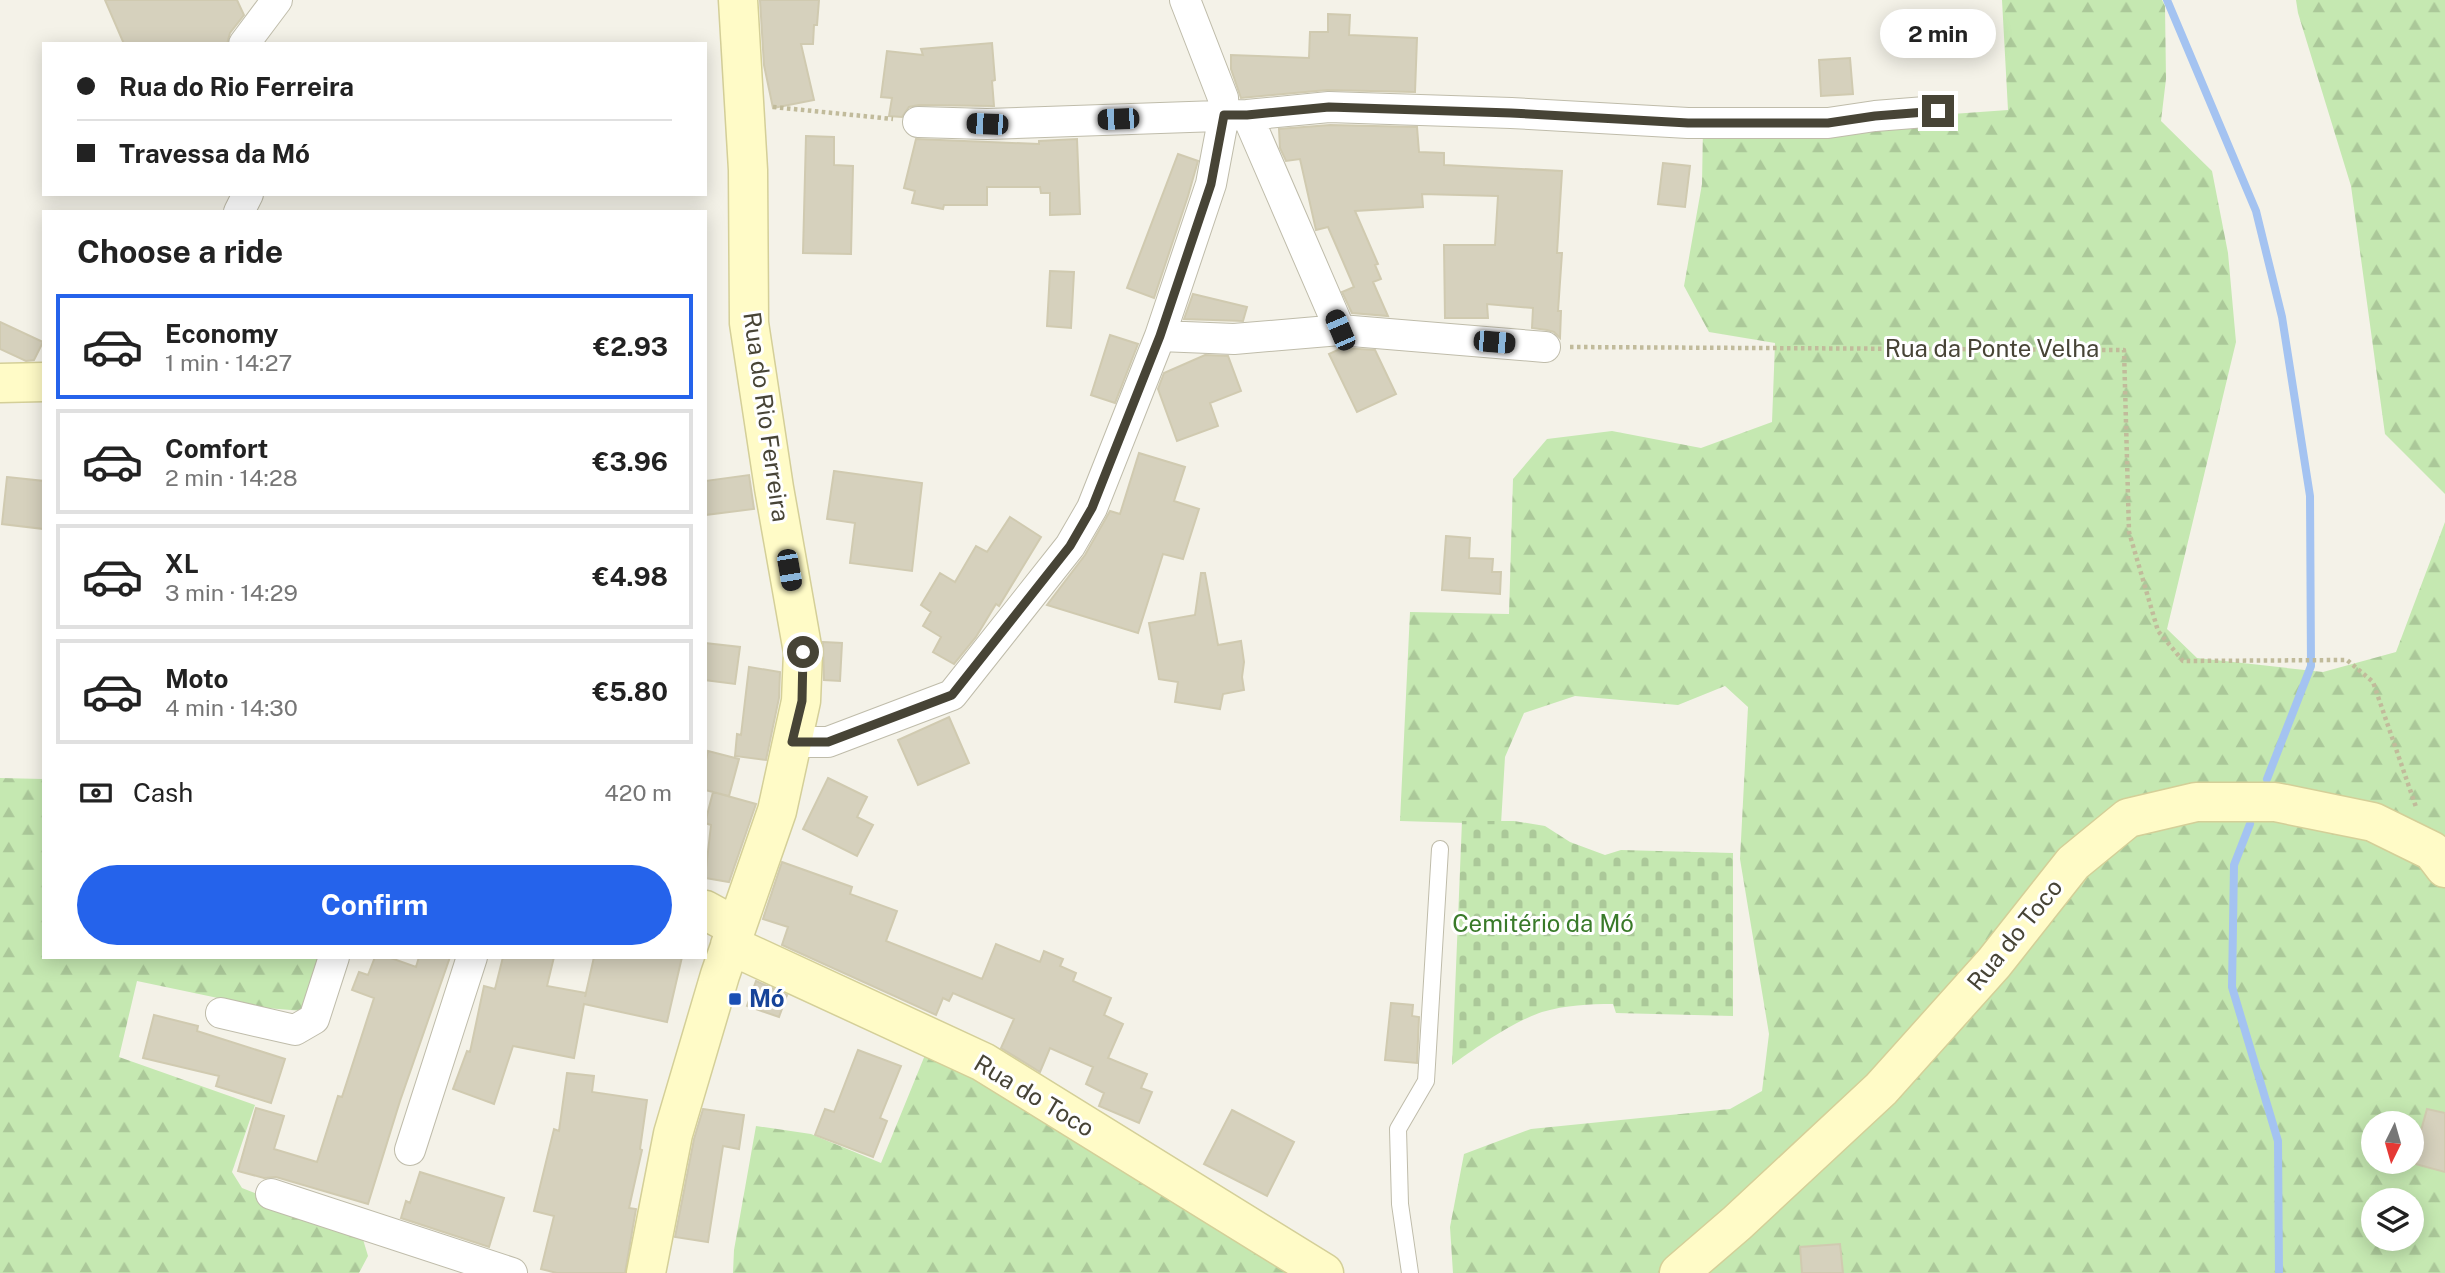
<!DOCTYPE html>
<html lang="en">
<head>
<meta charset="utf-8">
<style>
	:root { --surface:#fff; --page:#f2f2f2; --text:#222; --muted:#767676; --line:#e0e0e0; --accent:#2563eb }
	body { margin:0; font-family:"Public Sans",sans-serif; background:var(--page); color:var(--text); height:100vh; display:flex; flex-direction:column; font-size:26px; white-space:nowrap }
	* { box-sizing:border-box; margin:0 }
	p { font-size:23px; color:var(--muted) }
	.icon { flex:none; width:38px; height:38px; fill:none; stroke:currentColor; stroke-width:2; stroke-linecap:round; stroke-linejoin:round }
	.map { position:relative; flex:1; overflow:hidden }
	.drawer { position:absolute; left:42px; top:210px; width:665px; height:749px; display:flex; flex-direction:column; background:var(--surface); border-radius:0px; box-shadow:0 4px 18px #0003 }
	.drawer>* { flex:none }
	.guide { position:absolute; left:42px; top:42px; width:665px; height:154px; border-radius:0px; box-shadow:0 4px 18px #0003; display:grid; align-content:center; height:154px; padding:0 35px; background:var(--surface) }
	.needle { width:46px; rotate:185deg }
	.fabs { position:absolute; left:2361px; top:1111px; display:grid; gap:14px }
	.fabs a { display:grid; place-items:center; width:63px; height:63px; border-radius:50%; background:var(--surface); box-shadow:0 4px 18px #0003; font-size:35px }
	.end { position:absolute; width:32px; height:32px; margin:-16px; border:9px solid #474436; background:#fff; box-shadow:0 0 0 4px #fff }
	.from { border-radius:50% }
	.bubble { position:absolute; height:49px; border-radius:24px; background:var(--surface); box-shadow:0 4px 18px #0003; font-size:23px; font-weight:700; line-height:49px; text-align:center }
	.car { position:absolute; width:21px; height:42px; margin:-21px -10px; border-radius:9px; box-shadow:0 0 5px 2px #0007; background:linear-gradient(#222 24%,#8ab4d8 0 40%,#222 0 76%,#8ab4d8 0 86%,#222 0) }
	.guide b { display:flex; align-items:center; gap:24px; height:66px; font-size:26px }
	.guide b+b { border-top:2px solid var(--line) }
	.guide i { width:18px; height:18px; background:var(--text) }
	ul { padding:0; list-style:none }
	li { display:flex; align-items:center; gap:21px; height:105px; margin:0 14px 10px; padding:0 21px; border:4px solid var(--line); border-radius:0px }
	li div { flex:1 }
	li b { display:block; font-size:26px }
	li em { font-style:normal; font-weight:700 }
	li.current { border-color:var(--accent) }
	li>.icon { width:63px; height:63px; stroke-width:1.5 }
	h2 { padding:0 35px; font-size:32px; line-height:84px }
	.pay { display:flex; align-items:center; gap:18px; height:77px; padding:0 35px; font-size:26px }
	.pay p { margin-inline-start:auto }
	.action { display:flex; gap:14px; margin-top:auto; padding:14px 35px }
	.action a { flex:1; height:80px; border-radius:42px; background:var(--accent); color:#fff; font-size:28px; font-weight:700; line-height:80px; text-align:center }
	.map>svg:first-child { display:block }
	.forest { fill:url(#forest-firs); fill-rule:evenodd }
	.cemetery { fill:url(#cemetery-stones) }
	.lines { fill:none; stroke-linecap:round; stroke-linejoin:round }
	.stream { stroke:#a4c3f1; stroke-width:8 }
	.building { fill:#d6d1bd; stroke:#d0cab0; stroke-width:2 }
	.lane-casing { stroke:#bfbcaa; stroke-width:18 }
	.street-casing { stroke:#bfbcaa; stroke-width:32 }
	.secondary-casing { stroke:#d4cf98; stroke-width:41 }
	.path { stroke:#c1bb9b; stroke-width:4.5; stroke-dasharray:3.5 3.5; stroke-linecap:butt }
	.lane { stroke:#fff; stroke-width:16 }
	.street { stroke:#fff; stroke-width:30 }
	.secondary { stroke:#fffbc7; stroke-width:38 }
	.route { stroke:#474436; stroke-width:9 }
	.transit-dot { fill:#1a4fb4; stroke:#fff; stroke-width:2.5 }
	.labels { text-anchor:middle; stroke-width:6; stroke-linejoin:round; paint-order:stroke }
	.street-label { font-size:24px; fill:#474436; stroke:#fff }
	.park-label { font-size:24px; fill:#397a29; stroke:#fff }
	.transit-label { font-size:24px; font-weight:bold; fill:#164399; stroke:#fff; text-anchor:start }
</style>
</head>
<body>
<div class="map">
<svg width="2445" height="1273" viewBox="0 0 2445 1273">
	<defs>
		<pattern id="forest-firs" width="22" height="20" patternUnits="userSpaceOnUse" patternTransform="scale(1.75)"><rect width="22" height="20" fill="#c5e8b1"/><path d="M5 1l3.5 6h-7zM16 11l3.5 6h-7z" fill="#abc899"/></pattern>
		<pattern id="cemetery-stones" width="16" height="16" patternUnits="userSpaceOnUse" patternTransform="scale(1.75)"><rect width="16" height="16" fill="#c5e8b1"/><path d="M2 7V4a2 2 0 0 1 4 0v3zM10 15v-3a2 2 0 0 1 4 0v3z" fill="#abc899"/></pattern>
	</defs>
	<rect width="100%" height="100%" fill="#f4f2e8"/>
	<path class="forest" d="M2002 0H2162L2165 6 2166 79 2161 121 2212 171 2228 253 2236 342 2167 629 2197 658 2323 672 2396 652 2445 522V1273H1453L1450 1227 1464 1154 1531 1129 1730 1109 1762 1091 1769 1034 1740 859 1748 707 1725 686 1678 705 1575 696 1524 713 1505 757 1501 824 1400 821 1410 612 1509 614 1513 479 1547 439 1612 431 1701 448 1772 422 1775 343 1709 332 1684 286 1702 184 1703 127 1755 137 1828 139 1882 119 2008 110ZM2373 1124H2412V1162H2373ZM2373 1200H2412V1239H2373Z
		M2296 0H2445V494L2385 434 2351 186 2298 13Z
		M0 778 44 779V957H318L303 1011 266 1008 137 981 119 1057 255 1105 232 1172 242 1188 362 1236 368 1256 359 1273H0Z
		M925 1055 980 1077 1295 1273H733L734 1250 756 1126 811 1134 881 1163Z"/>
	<path class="cemetery" d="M1462 821H1514L1545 826 1570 842 1605 855 1621 850 1733 853V1016L1616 1013 1613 1004C1589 1004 1566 1005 1542 1012 1515 1021 1475 1048 1452 1065Z"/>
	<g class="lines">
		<path class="stream" d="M2167 0 2256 211 2282 317 2310 496 2311 666 2267 779
			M2250 824 2234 865 2232 987 2278 1141 2279 1273"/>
	</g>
	<path class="building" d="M105 0H237L244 15 230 33 227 44H124Z
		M760 0H819L817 25H814L813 44H801L814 100 773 108 764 65Z
		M1328 14 1350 15 1349 35 1417 38 1415 92 1327 90 1241 98 1231 69V55L1309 58 1310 32H1328Z
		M992 43 995 80 992 81 994 106 919 105 909 107 902 117 889 116 892 98 881 97 887 51 923 55 921 49Z
		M1850 58 1853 94 1821 96 1819 60Z
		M1330 125 1417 127 1419 152 1444 153V165L1562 171 1557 253H1562L1558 311H1561L1560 338 1554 332 1547 330 1532 328 1533 308 1487 304 1488 318H1445L1444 245H1495L1498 196 1422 194 1423 207 1355 211 1378 264 1375 265 1381 279 1373 282 1388 316 1352 313 1342 292 1354 287 1328 227 1316 230 1300 159 1286 161 1280 148 1279 129Z
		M806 136 834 137V165L853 166 851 254 803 253Z
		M916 139 1039 144V141L1077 139 1080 214 1050 215V193H1041L1040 187H987V205H944L943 209 912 203 915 191 904 188Z
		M1178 154 1198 161 1188 196 1154 298 1127 288Z
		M1663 163 1690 166 1685 207 1658 204Z
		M1050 271 1074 272 1071 328 1047 326Z
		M1193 294 1247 307 1243 321 1184 319Z
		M0 322 43 342 34 360 26 361 0 349Z
		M1110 335 1138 344 1115 403 1091 395Z
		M1342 348 1375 350 1396 394 1357 412 1329 354Z
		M1205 355 1228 356 1241 391 1210 403 1218 426 1177 441 1158 389 1164 373Z
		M1139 453 1185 467 1174 501 1199 509 1183 559 1163 554 1138 633 1047 605 1085 555 1110 511 1120 514Z
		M834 471 922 483 912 571 850 563 855 523 827 519Z
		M749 475 754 509 705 515V481Z
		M7 477 44 481V529L2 524Z
		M1010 517 1041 537 999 606 996 604 976 637 954 664 933 652 941 637 923 626 931 612 921 605 940 573 955 582 976 546 987 552Z
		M1446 536 1470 538 1469 558 1493 559 1492 572H1501L1500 594 1442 590Z
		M1201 573H1205L1218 645 1241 641 1244 662 1242 677 1244 690 1223 694 1220 709 1175 702 1178 682 1159 679 1149 623 1195 615Z
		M823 642 842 643 840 681 824 680Z
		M705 643 740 647 735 684 705 680Z
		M749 667 780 672 779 698 766 760 735 756 737 734 741 735Z
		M949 717 969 763 918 785 898 740Z
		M708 751 739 759 729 796 705 790V764Z
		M828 778 867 797 857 817 873 825 857 856 803 829Z
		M713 792 756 804 729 882 705 878 711 825 705 823Z
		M782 862 852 887 850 894 897 911 886 941 982 979 996 944 1040 962 1044 951 1063 959 1060 966 1076 973 1073 981 1111 998 1104 1015 1123 1024 1108 1058 1147 1074 1141 1088 1152 1092 1139 1123 1099 1106 1104 1093 1086 1084 1093 1067 1050 1048 1040 1072 1001 1048 1014 1019 953 993 949 1001 943 998 936 1015 782 945 788 927 763 919Z
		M375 957H388L416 967 419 957H450L400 1101 368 1204 276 1177 264 1178 238 1171 256 1108 284 1116 274 1149 317 1162 338 1096 342 1097 374 998 352 990 359 972 368 975Z
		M503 957H554L547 986 586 993 585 997 594 957H682L667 1022 584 1004 574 1058 513 1046 494 1104 453 1089 467 1051 470 1052 484 986 495 989Z
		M756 981 787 995 779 1017 747 1006Z
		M1391 1003 1413 1005 1412 1016 1419 1017 1417 1063 1385 1060Z
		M154 1015 198 1026 197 1031 285 1059 271 1103 216 1086 219 1076 143 1058Z
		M858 1050 901 1066 880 1118 887 1121 873 1157 815 1135 825 1109 834 1112Z
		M567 1073 594 1076 592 1092 647 1100 640 1149 642 1150 629 1208 636 1209 625 1273H557L541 1269 554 1216 534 1211 554 1129 559 1131Z
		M703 1109 744 1115 739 1149 723 1146 708 1242 675 1237 694 1139Z
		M2427 1109 2445 1113V1172L2412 1163Z
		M1232 1110 1294 1142 1267 1196 1204 1164Z
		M420 1172 504 1198 489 1247 401 1218 406 1201 410 1203Z
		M1840 1244 1843 1273H1802L1800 1247Z"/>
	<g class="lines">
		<g class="lane-casing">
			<path id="lane" d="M1410 1273 1400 1204 1398 1129 1426 1081 1440 849"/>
		</g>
		<g class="street-casing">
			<path id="street" d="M244 44 277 0
				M1247 115 1340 330
				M918 122 987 124 1247 115 1329 107 1511 113 1688 123H1828L1875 116 1938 111
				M239 212 248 194
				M1160 336 1234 339 1340 330 1545 347
				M792 742H828L952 695 1070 546 1092 508 1160 336 1211 184 1224 115 1223 98 1185 0
				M221 1013 295 1030 314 1019 334 957
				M410 1150 472 957
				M271 1194 512 1273"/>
		</g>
		<g class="secondary-casing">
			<path id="secondary" d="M0 383 44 382
				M705 910 736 927
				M730 945 983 1062 1324 1273
				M646 1273 673 1134 720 975 777 811 801 701 803 652 774 488 749 323 748 170 738 0
				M1679 1273 1737 1223 1881 1089 1994 963 2073 863 2128 818 2196 802H2275L2373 822 2432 851 2445 868"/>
		</g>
		<path class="path" d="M773 107 893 119
			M1570 347 2124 350 2129 532 2158 631 2183 661 2347 660 2373 682 2416 807"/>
		<use href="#lane" class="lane"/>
		<use href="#street" class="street"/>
		<use href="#secondary" class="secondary"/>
	</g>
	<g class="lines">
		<path class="route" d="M803 652 802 701 792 742H828L952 695 1070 546 1092 508 1160 336 1211 184 1224 115H1247L1329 107 1511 113 1688 123H1828L1875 116 1938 111"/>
	</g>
	<rect class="transit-dot" x="728" y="992" width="14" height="14" rx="3.5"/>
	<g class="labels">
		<g class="street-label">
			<text x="1992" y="357">Rua da Ponte Velha</text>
			<text transform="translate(766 417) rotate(82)" y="8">Rua do Rio Ferreira</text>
			<text transform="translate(2015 935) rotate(-51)" y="8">Rua do Toco</text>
			<text transform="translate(1034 1096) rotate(31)" y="8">Rua do Toco</text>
		</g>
		<g class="park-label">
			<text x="1543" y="932">Cemitério da Mó</text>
		</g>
		<g class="transit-label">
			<text x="749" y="1007">Mó</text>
		</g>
	</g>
</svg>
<div class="fabs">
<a><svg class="needle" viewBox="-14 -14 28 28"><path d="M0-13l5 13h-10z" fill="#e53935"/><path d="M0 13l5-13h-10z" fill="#767676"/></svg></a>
<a><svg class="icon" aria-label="layers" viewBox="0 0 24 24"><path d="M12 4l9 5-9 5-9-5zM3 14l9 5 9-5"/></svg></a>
</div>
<i class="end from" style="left:803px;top:652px"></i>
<i class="end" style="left:1938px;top:111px"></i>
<div class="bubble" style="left:1880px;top:9px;width:116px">2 min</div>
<i class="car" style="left:1118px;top:119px;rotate:268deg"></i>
<i class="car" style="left:987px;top:124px;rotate:272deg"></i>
<i class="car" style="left:1340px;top:330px;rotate:337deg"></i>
<i class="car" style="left:1494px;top:342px;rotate:95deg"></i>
<i class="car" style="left:789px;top:570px;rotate:170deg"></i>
<div class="guide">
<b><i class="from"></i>Rua do Rio Ferreira</b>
<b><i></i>Travessa da Mó</b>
</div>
<section class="drawer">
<h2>Choose a ride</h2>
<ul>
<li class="current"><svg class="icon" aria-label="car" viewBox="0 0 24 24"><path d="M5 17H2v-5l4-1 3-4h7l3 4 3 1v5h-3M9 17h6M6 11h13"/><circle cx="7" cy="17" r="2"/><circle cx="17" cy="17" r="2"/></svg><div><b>Economy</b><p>1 min · 14:27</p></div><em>€2.93</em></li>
<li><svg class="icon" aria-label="car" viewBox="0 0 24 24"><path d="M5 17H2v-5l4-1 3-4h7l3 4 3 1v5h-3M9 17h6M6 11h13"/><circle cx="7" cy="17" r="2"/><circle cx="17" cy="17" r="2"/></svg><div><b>Comfort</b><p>2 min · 14:28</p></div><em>€3.96</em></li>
<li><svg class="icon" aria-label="car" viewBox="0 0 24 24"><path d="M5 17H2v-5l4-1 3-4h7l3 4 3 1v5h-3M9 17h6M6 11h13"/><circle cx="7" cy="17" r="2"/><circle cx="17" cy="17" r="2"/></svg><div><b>XL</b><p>3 min · 14:29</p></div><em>€4.98</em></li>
<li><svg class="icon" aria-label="car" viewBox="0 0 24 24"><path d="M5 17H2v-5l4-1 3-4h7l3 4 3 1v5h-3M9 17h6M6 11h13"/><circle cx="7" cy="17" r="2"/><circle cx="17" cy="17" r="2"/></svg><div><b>Moto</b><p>4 min · 14:30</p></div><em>€5.80</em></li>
</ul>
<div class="pay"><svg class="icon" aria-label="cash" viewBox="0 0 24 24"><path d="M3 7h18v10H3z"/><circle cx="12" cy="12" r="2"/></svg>Cash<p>420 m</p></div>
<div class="action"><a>Confirm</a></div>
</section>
</div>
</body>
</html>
